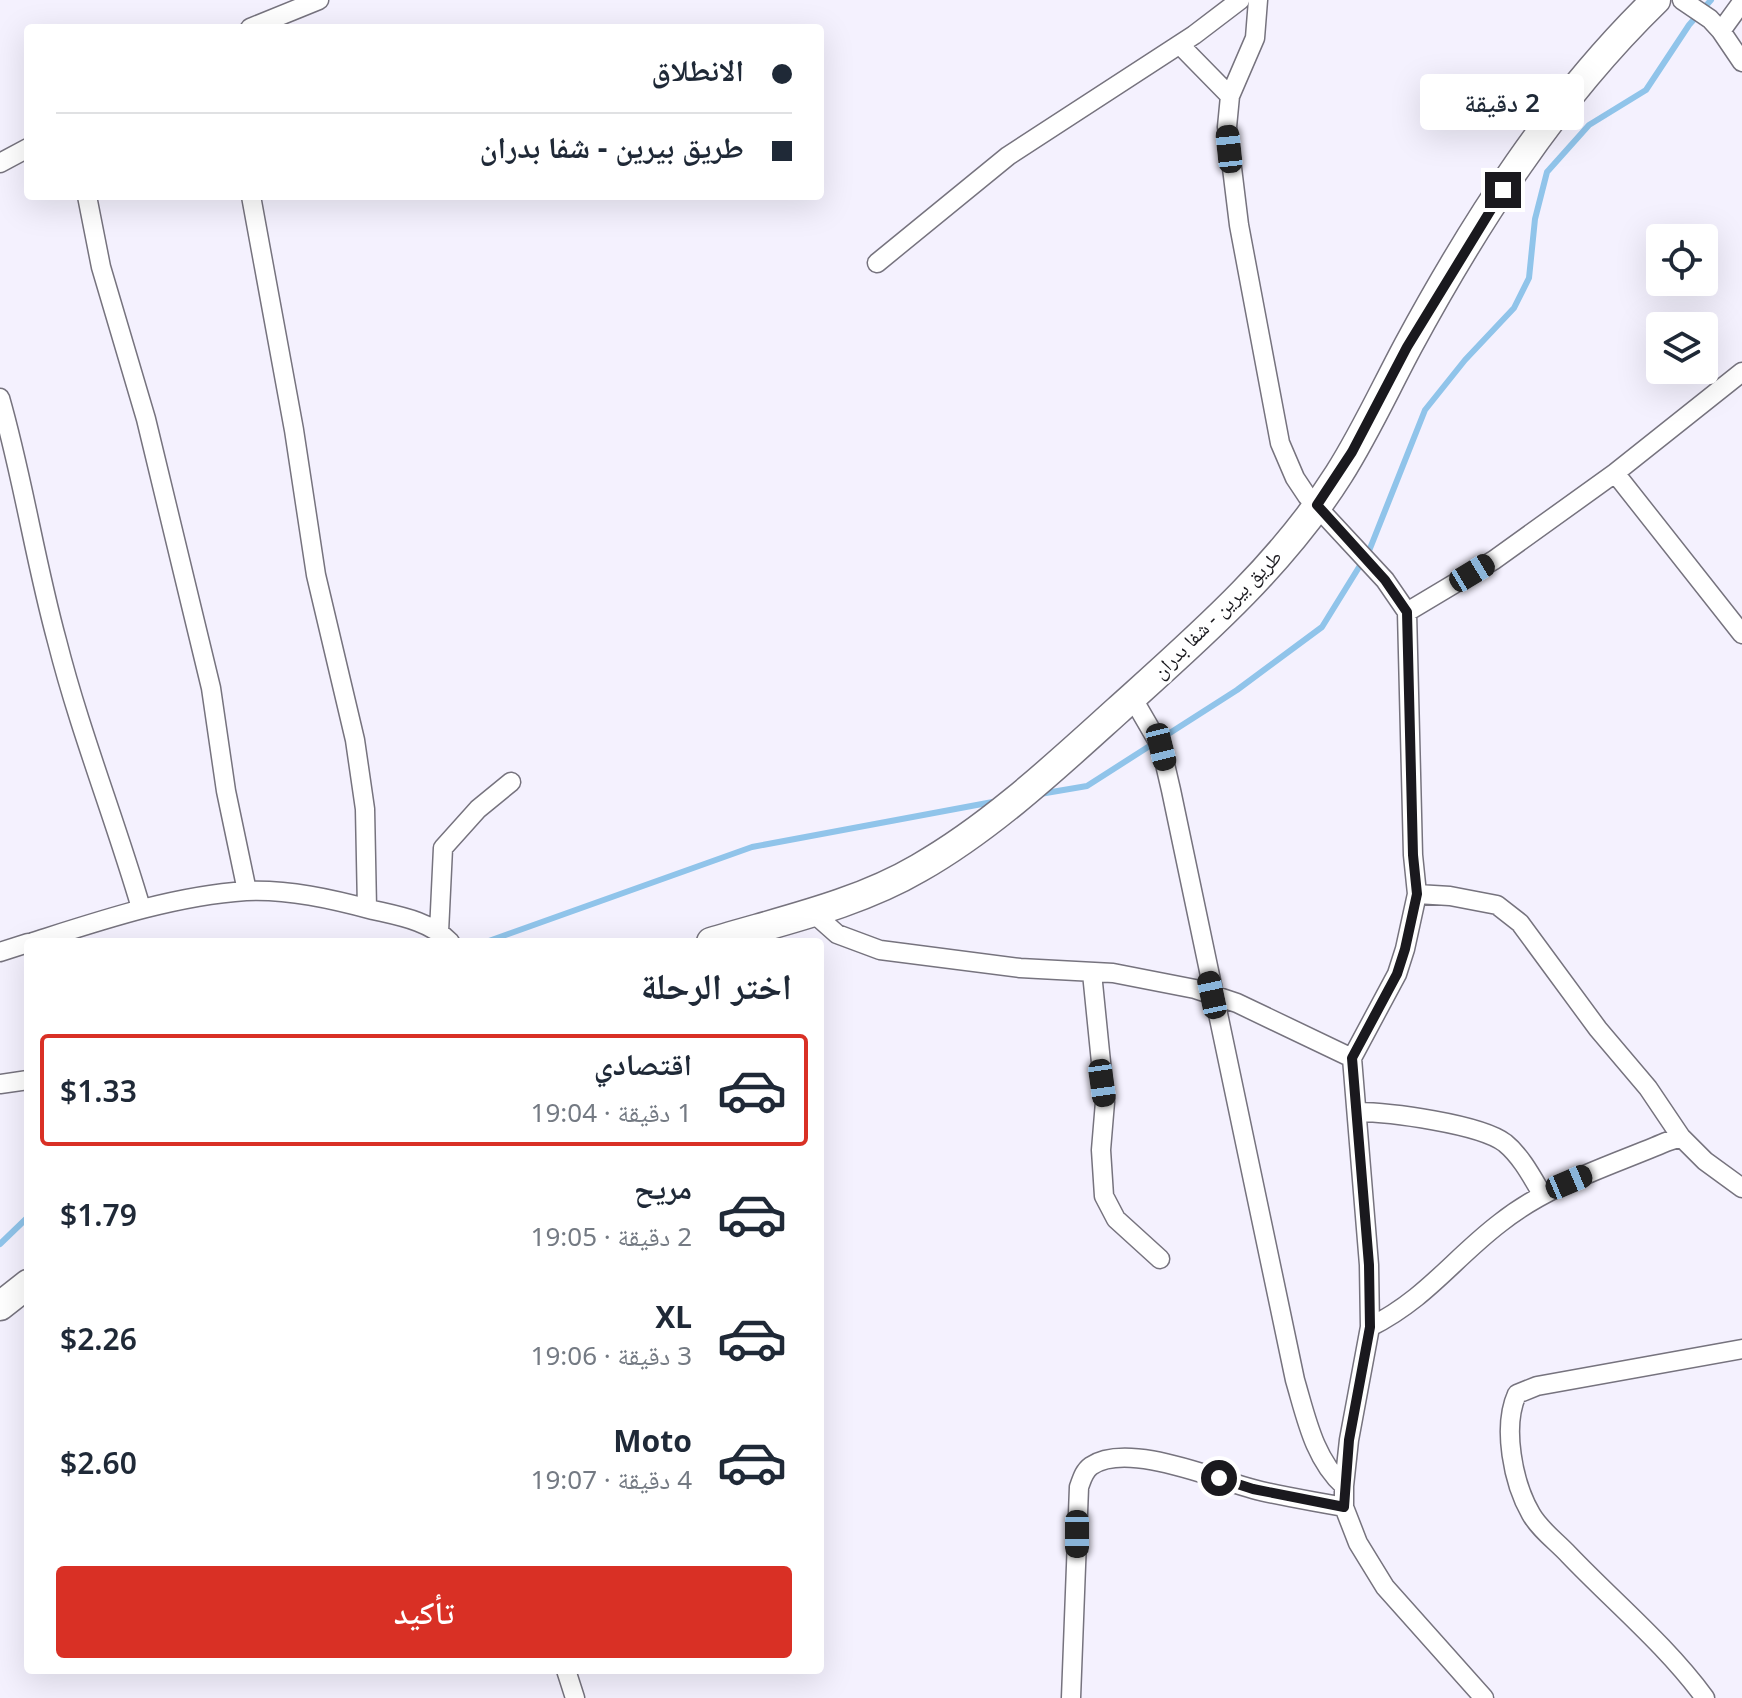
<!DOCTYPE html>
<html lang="ar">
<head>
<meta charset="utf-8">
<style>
	:root { --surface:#fff; --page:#f6f6f7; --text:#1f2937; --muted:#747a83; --line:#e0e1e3; --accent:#d93025 }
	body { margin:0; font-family:"Noto Sans","Noto Naskh Arabic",sans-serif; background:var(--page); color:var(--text); direction:rtl; height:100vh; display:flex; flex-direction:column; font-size:30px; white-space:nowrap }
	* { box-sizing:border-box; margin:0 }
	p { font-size:26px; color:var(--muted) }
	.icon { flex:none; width:44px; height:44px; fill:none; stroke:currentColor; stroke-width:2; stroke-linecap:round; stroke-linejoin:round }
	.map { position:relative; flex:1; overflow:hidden; direction:ltr }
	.side { position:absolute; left:24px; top:938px; width:800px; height:736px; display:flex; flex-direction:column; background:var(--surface); border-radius:8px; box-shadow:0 8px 32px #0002; direction:rtl }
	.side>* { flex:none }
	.guide { position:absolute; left:24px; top:24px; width:800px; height:176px; border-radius:8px; box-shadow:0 8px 32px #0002; direction:rtl; display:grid; align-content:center; height:176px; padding:0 32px; background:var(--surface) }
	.fabs { position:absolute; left:1646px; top:224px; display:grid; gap:16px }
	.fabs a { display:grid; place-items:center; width:72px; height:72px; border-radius:8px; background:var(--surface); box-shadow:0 8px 32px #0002; font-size:40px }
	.end { position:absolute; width:36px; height:36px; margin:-18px; border:10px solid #1a191e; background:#fff; box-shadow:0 0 0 4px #fff }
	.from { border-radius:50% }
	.bubble { position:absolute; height:56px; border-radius:8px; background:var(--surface); box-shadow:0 8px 32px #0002; font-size:26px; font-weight:600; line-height:56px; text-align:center; direction:rtl }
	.car { position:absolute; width:24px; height:48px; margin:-24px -12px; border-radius:10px; box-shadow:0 0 6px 2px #0007; background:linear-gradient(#222 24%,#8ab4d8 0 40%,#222 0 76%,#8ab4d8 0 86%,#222 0) }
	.guide b { display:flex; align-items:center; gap:28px; height:76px; font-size:30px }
	.guide b+b { border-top:2px solid var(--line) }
	.guide i { width:20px; height:20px; background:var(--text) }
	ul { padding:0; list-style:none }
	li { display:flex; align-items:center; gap:24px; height:112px; margin:0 16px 12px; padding:0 16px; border:4px solid transparent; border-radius:8px }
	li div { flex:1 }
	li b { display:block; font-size:30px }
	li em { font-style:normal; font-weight:600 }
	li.active { border-color:var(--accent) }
	li>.icon { width:72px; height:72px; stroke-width:1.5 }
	h2 { padding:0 32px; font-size:36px; line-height:96px }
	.primary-button { display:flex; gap:16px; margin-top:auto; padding:16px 32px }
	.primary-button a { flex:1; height:92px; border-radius:8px; background:var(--accent); color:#fff; font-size:32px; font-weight:600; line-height:92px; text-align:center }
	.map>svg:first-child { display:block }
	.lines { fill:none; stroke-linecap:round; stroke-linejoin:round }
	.stream { stroke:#90c4ea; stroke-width:6 }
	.minor-casing { stroke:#76737e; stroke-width:21 }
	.primary-casing { stroke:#76737e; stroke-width:31 }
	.minor { stroke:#fff; stroke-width:18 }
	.primary { stroke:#fff; stroke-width:28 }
	.route { stroke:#1a191e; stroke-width:10 }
	.labels { text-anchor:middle; stroke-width:6; stroke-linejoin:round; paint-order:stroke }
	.street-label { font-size:20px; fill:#1a191e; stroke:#fff }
</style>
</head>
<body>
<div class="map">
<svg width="1742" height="1698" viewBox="0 0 1742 1698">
	<rect width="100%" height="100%" fill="#f4f1fe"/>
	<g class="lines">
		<path class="stream" d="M1040 794 1087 786 1237 690 1322 627 1369 551 1425 410 1465 360 1514 308 1529 278 1535 219 1547 172 1589 125 1646 90 1689 25 1711 0
			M486 942 752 847 998 801
			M0 1244 28 1217"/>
		<g class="minor-casing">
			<path id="minor" d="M1258 0 1255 38 1230 96 1227 127 1239 225 1280 443 1295 478 1307 496 1385 580 1407 612 1413 855 1417 894 1405 949 1397 974 1352 1058 1369 1265 1370 1327 1349 1440 1344 1486V1507L1358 1543 1385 1587 1484 1698
				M1682 0 1710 19 1721 31 1742 2
				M250 28 319 0
				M1721 31 1742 62
				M1180 45 1230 96
				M0 163 28 148
				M87 196 101 267 146 419 211 688 226 791 247 891
				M251 196 294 430 316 575 355 740 365 809 367 908
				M877 263 1008 156 1194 35 1240 0
				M0 398C23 478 35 561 57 641 80 732 115 819 141 908
				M1615 473 1742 634
				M1407 612 1494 560 1615 473 1742 372
				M1132 697 1161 747 1171 790 1295 1380C1306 1417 1314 1459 1344 1486
				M1417 894 1450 896 1497 905 1520 923 1598 1029 1648 1088 1681 1137
				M811 911 837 934 880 950 1020 968 1113 973 1195 989 1237 1003 1352 1058
				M439 932 443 848 478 809 511 782
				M33 942C102 920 173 896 246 891 288 889 332 899 373 910 399 916 430 921 450 942
				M0 952 28 943
				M1092 973 1105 1102 1101 1150 1104 1196 1116 1219 1160 1259
				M0 1084 28 1080
				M1357 1112C1389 1112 1480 1124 1505 1143 1521 1156 1532 1177 1542 1194
				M1370 1327C1426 1299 1453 1259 1500 1223 1549 1184 1610 1166 1666 1142L1681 1137 1705 1161 1742 1188
				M566 1670 575 1698
				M1071 1698 1079 1487C1082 1479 1084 1471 1091 1466 1127 1441 1215 1479 1253 1489 1283 1497 1314 1501 1344 1507
				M1705 1698C1666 1645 1614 1602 1569 1555 1556 1541 1540 1530 1531 1514 1513 1483 1502 1427 1517 1394L1537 1386 1742 1349"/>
		</g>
		<g class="primary-casing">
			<path id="primary" d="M711 942C780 921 856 905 919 868 991 827 1056 766 1118 710 1198 638 1281 566 1339 474 1365 433 1385 389 1408 346 1475 222 1554 99 1656 0
				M0 1306 28 1284"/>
		</g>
		<use href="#minor" class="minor"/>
		<use href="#primary" class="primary"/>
	</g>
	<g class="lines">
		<path class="route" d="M1219 1478 1253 1489 1344 1507 1349 1440 1370 1327 1369 1265 1352 1058 1397 974 1405 949 1417 894 1413 855 1407 612 1385 580 1317 505 1352 452 1407 347 1503 190"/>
	</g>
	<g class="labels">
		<g class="street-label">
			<text transform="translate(1217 614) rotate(-45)" y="7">طريق بيرين - شفا بدران</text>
		</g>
	</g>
</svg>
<div class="fabs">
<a><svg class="icon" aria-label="locate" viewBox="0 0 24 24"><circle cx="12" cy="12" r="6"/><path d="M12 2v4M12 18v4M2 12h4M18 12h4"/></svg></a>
<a><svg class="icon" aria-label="layers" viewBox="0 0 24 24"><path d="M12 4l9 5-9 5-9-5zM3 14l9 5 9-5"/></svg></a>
</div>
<i class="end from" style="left:1219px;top:1478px"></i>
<i class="end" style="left:1503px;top:190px"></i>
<div class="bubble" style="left:1420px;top:74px;width:164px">2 دقيقة</div>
<i class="car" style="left:1229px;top:149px;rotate:354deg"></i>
<i class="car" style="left:1472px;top:573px;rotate:59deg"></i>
<i class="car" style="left:1161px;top:747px;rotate:166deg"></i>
<i class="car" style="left:1212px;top:995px;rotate:348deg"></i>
<i class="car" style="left:1102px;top:1083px;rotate:172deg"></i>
<i class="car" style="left:1569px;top:1182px;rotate:67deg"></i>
<i class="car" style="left:1077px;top:1534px;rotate:180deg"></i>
<div class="guide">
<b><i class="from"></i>الانطلاق</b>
<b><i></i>طريق بيرين - شفا بدران</b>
</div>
<section class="side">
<h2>اختر الرحلة</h2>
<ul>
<li class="active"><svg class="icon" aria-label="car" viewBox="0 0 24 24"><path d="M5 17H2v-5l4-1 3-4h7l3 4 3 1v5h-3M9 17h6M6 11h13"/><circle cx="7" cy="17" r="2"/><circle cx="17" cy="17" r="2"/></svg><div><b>اقتصادي</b><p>1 دقيقة · 19:04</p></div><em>$1.33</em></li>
<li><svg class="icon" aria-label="car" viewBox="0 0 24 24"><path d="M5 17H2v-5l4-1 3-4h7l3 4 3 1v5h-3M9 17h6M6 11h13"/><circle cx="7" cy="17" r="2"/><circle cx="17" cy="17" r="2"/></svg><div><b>مريح</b><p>2 دقيقة · 19:05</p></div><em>$1.79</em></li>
<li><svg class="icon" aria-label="car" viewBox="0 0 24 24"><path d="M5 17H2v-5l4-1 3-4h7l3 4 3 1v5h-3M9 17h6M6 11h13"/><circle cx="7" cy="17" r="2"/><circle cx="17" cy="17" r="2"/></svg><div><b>XL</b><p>3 دقيقة · 19:06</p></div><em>$2.26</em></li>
<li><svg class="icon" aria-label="car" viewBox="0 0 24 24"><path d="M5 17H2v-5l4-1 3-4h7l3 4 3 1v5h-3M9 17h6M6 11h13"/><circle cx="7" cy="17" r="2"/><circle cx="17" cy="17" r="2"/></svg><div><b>Moto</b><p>4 دقيقة · 19:07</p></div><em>$2.60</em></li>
</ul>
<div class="primary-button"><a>تأكيد</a></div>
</section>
</div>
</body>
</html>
